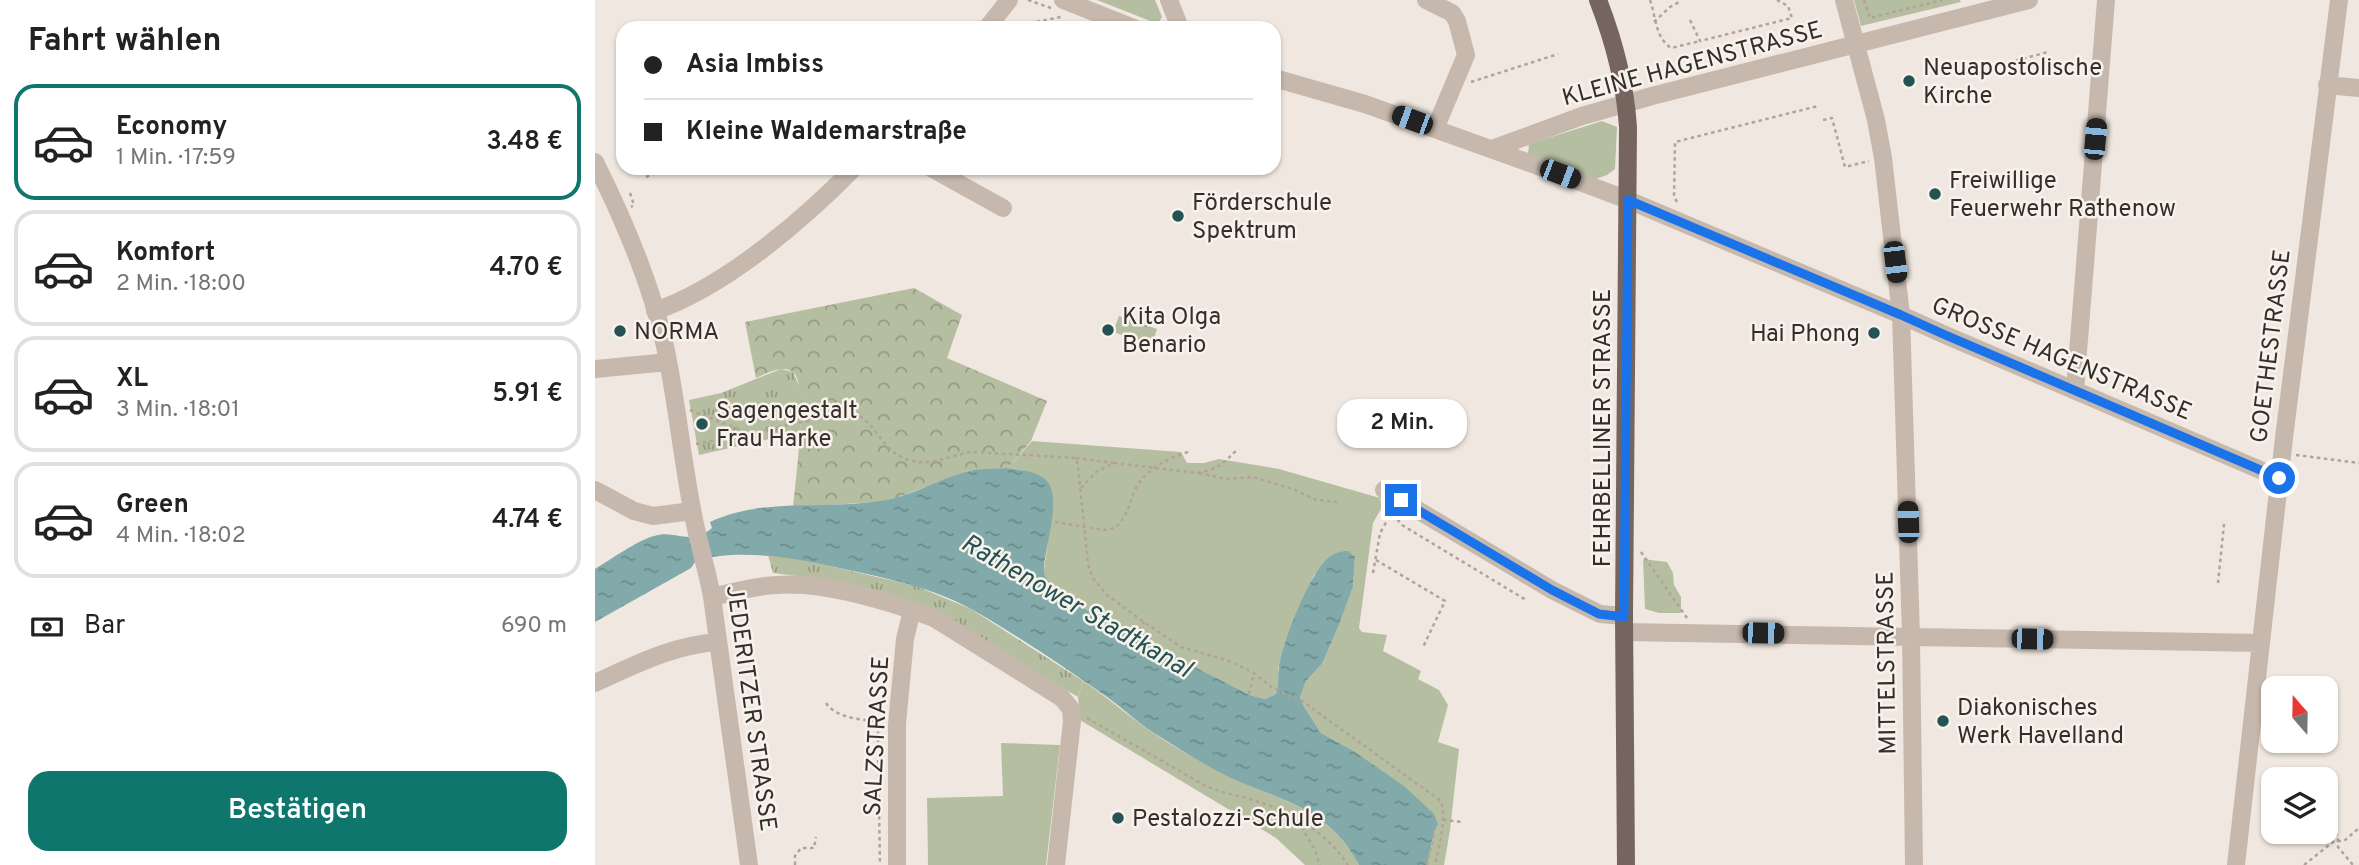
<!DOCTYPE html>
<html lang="de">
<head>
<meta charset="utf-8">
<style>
	:root { --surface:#fff; --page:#f6f6f6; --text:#222; --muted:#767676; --line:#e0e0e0; --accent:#0f766e }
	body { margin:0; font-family:Overpass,sans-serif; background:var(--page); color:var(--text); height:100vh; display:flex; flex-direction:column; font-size:26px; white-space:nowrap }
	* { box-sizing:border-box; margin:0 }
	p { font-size:23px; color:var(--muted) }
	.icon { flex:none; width:38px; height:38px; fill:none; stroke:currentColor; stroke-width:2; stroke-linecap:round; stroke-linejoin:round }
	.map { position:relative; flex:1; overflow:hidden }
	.drawer { display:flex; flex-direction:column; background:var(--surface); width:595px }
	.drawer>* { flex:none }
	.top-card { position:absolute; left:21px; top:21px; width:665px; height:154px; border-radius:21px; box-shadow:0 2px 5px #0004; display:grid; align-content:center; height:154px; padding:0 28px; background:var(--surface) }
	.needle { width:46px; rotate:340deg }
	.tools { position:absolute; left:1666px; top:676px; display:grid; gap:14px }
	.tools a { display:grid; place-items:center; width:77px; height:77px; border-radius:14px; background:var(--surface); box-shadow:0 2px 5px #0004; font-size:35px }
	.end { position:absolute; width:32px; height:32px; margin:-16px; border:9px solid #1a73e8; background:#fff; box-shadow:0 0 0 4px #fff }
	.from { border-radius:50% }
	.bubble { position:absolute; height:49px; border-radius:21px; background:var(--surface); box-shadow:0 2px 5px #0004; font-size:23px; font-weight:600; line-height:49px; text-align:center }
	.car { position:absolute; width:21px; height:42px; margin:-21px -10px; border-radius:9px; box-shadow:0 0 5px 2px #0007; background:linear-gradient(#222 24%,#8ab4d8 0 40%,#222 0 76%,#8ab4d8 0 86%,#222 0) }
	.top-card b { display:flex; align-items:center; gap:24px; height:66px; font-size:26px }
	.top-card b+b { border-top:2px solid var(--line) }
	.top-card i { width:18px; height:18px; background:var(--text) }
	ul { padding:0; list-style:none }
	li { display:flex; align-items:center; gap:21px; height:116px; margin:0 14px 10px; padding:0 14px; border:4px solid var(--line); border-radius:21px }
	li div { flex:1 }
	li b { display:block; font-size:26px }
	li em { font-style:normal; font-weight:600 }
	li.current { border-color:var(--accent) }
	li>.icon { width:63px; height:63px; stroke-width:1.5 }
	h2 { padding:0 28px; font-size:32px; line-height:84px }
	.pay { display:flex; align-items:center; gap:18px; height:77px; padding:0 28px; font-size:26px }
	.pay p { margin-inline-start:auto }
	.primary-button { display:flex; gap:14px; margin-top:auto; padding:14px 28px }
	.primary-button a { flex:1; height:80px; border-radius:21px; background:var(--accent); color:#fff; font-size:28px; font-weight:600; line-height:80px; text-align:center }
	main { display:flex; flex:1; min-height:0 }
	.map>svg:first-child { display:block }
	.grass { fill:url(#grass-tufts) }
	.forest { fill:url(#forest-crowns) }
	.green { fill:#b6bea1 }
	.water { fill:url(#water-ripples) }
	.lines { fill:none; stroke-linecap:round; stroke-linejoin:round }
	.path { stroke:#b3a297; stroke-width:2.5; stroke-dasharray:3.5 3.5; stroke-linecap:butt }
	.minor { stroke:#c7b8ad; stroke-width:18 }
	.major { stroke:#76655e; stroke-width:18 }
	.route { stroke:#1a73e8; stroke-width:9 }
	.poi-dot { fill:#255253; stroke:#f8f2ec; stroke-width:2.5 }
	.labels { text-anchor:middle; stroke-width:5; stroke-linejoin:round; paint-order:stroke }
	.street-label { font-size:24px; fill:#362e2b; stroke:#f8f2ec }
	.poi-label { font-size:24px; fill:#362e2b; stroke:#f8f2ec; text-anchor:start }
	.water-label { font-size:26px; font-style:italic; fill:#255253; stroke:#f8f2ec }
</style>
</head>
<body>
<main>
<section class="drawer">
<h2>Fahrt wählen</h2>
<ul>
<li class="current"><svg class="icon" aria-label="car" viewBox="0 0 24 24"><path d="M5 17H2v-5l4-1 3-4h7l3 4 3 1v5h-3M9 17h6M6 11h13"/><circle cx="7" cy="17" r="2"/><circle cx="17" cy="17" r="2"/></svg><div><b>Economy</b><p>1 Min. · 17:59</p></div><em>3.48 €</em></li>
<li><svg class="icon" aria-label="car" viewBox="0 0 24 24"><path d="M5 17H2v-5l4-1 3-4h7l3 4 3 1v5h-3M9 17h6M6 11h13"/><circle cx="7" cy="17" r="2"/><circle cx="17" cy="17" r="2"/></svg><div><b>Komfort</b><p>2 Min. · 18:00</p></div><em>4.70 €</em></li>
<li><svg class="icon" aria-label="car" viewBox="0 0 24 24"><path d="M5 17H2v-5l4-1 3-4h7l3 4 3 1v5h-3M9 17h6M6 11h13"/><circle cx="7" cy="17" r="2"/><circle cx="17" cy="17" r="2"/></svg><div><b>XL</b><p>3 Min. · 18:01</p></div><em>5.91 €</em></li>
<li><svg class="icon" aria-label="car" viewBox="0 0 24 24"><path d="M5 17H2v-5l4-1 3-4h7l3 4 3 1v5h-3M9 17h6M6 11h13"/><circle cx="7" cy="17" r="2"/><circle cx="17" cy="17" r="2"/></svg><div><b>Green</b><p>4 Min. · 18:02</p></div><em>4.74 €</em></li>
</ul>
<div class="pay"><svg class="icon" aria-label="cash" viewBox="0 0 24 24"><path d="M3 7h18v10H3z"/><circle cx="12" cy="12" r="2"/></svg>Bar<p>690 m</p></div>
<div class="primary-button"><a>Bestätigen</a></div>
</section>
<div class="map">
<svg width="1764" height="865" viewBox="0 0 1764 865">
	<defs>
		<pattern id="grass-tufts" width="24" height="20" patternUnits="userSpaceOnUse" patternTransform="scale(1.75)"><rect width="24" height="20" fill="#b6bea1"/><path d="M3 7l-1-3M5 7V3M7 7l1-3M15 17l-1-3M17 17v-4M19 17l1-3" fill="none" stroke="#959b83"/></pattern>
		<pattern id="forest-crowns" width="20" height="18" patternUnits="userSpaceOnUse" patternTransform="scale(1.75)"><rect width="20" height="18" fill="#b6bea1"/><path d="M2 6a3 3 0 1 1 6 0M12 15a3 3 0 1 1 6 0" fill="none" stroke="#959b83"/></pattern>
		<pattern id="water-ripples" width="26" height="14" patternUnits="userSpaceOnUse" patternTransform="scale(1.75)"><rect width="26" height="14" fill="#82aaaa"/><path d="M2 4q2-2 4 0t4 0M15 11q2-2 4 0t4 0" fill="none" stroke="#6b8b8b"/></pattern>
	</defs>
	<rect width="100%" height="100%" fill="#f0e8e0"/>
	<path class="grass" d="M524 316 562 329 557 345 518 332Z
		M186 369 198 372 205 388V432L104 455 94 400 126 393Z
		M173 555 204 559 321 586 376 609 488 681 483 697 336 610 225 579 178 573Z"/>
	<path class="forest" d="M319 288 367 315 352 358 452 401 436 441 413 468 373 471 301 498 283 502 198 507C200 484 214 384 198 372 188 364 170 374 161 378L150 322Z"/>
	<path class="green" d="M502 0H560L567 17 563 24Z
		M1259 0H1365L1366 2 1266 26Z
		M1007 121 1022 127 1020 169 1012 175 1001 179 933 154 934 144Z
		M437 441 586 452 592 463H609L624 459 684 469 785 498 787 507 778 523 764 628 767 632 792 635 788 651 826 671 823 679 844 690 853 705 843 742 864 749 855 830 849 865H832L840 829 757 750 726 733 708 705 705 696 711 681 727 664 744 625 758 587 760 558 757 554 719 575 690 643 683 669 684 687 681 694 670 699 655 695 504 618 462 591 450 576 449 570 458 506 428 470 413 468Z
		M1048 559 1072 562 1078 573 1079 585 1086 597V613H1064L1050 609Z
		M488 681C515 699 539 721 566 738 588 752 612 766 636 777 688 802 735 809 764 865H710L681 838 485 720 483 697Z
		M406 743 465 745 451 865H333L332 798 408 796Z"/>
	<path class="water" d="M413 468C425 470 440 471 450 479 469 495 449 548 449 570L450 576 462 591 504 618 655 695 670 699 681 694C685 685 682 677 684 667 688 641 714 575 733 558 739 553 746 551 753 551L760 557 758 587 744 625 727 664 711 681 705 697 708 705 726 733 757 750 809 786 839 814 843 824 840 829 832 865H764C735 809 688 801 636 778 613 767 589 752 567 738 547 727 530 710 512 697 469 667 423 636 378 610 330 583 273 575 221 563 190 556 128 549 100 562L96 568 0 622V569C13 561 45 539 59 536 82 529 93 547 117 528L115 522C168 497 229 510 285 501 315 497 341 480 371 472 384 468 400 469 413 468Z"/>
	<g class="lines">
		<path class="path" d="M433 0 456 8
			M1055 0C1061 17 1060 37 1076 48L1105 41
			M1269 0 1275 18 1347 0
			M1095 20 1105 41 1197 18 1193 6 1182 0
			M1059 22 1075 7 1086 1
			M414 27 466 17
			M1367 75 1453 52
			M876 82 963 54
			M1228 120 1237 118 1250 167 1274 161
			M51 177 73 168
			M35 193 39 205 36 207
			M1082 202 1079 197 1080 142 1223 106
			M95 410 151 432
			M101 444 255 412C284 419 285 459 325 462 342 464 361 453 379 452L481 458 483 467 493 564 497 577 512 595 549 622 586 647 634 661 659 673 676 687 707 701 846 801C852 821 844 845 840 865
			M1701 455 1764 463
			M481 458 519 463
			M604 473 631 479 658 477 698 489 721 500 743 502
			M486 488 502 471 520 463 602 473C623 470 628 463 643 449
			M798 514 807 525 931 600
			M460 522 509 530 520 528C533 517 534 503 541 488 553 467 574 458 596 451
			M1046 552 1092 618
			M781 560 850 601 828 647
			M778 573 785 533 796 514
			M1623 583 1629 524
			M540 636 549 622
			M654 694 659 673
			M231 703C241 719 271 720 288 722
			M492 718 609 785C626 793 643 795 661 801 698 812 731 833 753 865
			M283 742V729L285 725
			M283 753 285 865
			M848 820 868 822
			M703 821 720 850 725 865
			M1731 822 1743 836V847L1758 865
			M200 865V856L206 848H219L221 837
			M832 865 840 829
			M1709 865 1739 841H1749L1764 828"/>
		<path class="minor" d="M468 0 539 28
			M574 0 585 28
			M831 0 857 13 862 21 871 55 840 129
			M1249 0 1281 120 1288 158 1306 315 1316 636 1319 865
			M392 28 414 0
			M679 78 770 104 943 166 1033 200 1306 315 1348 334 1684 478
			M1732 85 1764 88
			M897 149 987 116 1057 96 1434 0
			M0 162C29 220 56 283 70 346 82 402 87 459 98 514 103 542 112 569 117 597L154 865
			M336 168 408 208
			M60 311C130 287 208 220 259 168
			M0 369 73 362
			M1480 390 1511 0
			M0 490 39 511 58 516 97 511
			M789 490 957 590 1005 614 1029 616
			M117 597C138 592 160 586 181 585 228 581 296 602 339 618L467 698 476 709 477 721 461 865
			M1030 632 1666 643
			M0 683C40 665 78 645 123 642
			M302 865V724L310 639 317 610
			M1641 865 1689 438 1744 0"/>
		<path class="major" d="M1003 0C1019 41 1030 83 1033 127L1029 616 1031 865"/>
	</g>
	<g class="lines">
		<path class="route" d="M806 500 957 590 1004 614 1029 617 1033 200 1306 315 1348 334 1684 478"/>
	</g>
	<g class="poi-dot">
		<circle cx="1314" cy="81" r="7"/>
		<circle cx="1340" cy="194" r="7"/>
		<circle cx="583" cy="216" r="7"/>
		<circle cx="513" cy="330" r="7"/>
		<circle cx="25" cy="331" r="7"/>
		<circle cx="1279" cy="333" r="7"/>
		<circle cx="107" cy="424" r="7"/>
		<circle cx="1348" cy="721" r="7"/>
		<circle cx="523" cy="818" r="7"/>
	</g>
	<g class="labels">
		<g class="street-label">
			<text transform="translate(1097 63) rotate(-15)" y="8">KLEINE HAGENSTRASSE</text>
			<text transform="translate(1675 346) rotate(-83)" y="8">GOETHESTRASSE</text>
			<text transform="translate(1467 358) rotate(23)" y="8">GROSSE HAGENSTRASSE</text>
			<text transform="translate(1007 428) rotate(-90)" y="8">FEHRBELLINER STRASSE</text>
			<text transform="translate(1291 663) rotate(-91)" y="8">MITTELSTRASSE</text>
			<text transform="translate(157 708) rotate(82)" y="8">JEDERITZER STRASSE</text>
			<text transform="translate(281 736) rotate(-87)" y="8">SALZSTRASSE</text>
		</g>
		<g class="poi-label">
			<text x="1328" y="75">Neuapostolische<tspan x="1328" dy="28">Kirche</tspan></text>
			<text x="1354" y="188">Freiwillige<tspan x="1354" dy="28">Feuerwehr Rathenow</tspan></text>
			<text x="597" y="210">Förderschule<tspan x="597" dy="28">Spektrum</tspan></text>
			<text x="527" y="324">Kita Olga<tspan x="527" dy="28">Benario</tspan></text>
			<text x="39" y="339">NORMA</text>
			<text x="1265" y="341" text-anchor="end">Hai Phong</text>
			<text x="121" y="418">Sagengestalt<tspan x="121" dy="28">Frau Harke</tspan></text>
			<text x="1362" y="715">Diakonisches<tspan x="1362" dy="28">Werk Havelland</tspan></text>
			<text x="537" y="826">Pestalozzi-Schule</text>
		</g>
		<g class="water-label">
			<text transform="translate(482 605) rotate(30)" y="9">Rathenower Stadtkanal</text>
		</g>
	</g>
</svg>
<div class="tools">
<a><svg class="needle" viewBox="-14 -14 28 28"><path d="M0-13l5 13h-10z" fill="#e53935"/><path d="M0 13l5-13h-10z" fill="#767676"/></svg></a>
<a><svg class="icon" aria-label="layers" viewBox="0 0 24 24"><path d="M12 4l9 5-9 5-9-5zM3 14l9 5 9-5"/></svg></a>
</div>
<i class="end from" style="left:1684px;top:478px"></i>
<i class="end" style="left:806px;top:500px"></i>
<div class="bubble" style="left:742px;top:399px;width:130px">2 Min.</div>
<i class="car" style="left:817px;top:120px;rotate:290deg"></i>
<i class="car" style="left:1500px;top:139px;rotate:5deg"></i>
<i class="car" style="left:965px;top:174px;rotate:111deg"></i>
<i class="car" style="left:1300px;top:262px;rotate:173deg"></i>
<i class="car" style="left:1313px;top:522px;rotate:358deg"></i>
<i class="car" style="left:1168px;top:633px;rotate:91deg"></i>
<i class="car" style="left:1437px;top:639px;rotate:91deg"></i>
<div class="top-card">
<b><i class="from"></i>Asia Imbiss</b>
<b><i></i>Kleine Waldemarstraße</b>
</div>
</div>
</main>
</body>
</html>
